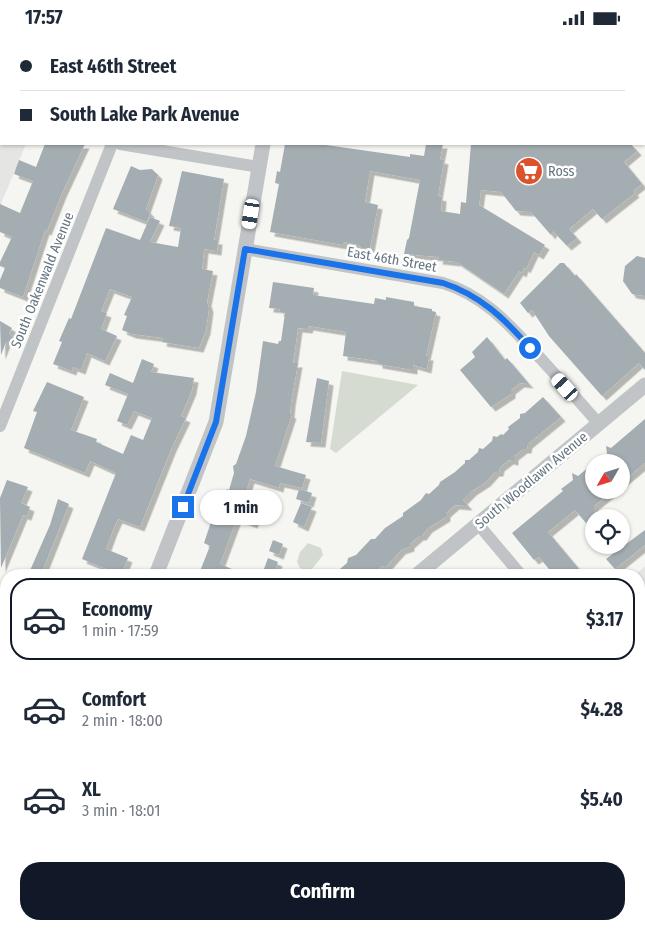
<!DOCTYPE html>
<html lang="en">
<head>
<meta charset="utf-8">
<style>
	:root { --surface:#fff; --page:#f2f2f3; --text:#1f2937; --muted:#747a83; --line:#e0e1e3; --accent:#111827 }
	body { margin:0; font-family:"Fira Sans Condensed",sans-serif; background:var(--page); color:var(--text); height:100vh; display:flex; flex-direction:column; font-size:19px; white-space:nowrap }
	* { box-sizing:border-box; margin:0 }
	p { font-size:16px; color:var(--muted) }
	.icon { flex:none; width:28px; height:28px; fill:none; stroke:currentColor; stroke-width:2; stroke-linecap:round; stroke-linejoin:round }
	.map { position:relative; flex:1; overflow:hidden }
	.panel { position:absolute; left:0px; top:534px; width:645px; height:361px; display:flex; flex-direction:column; background:var(--surface); border-radius:20px 20px 0 0; box-shadow:0 1px 4px #0004 }
	.panel>* { flex:none }
	.guide { position:absolute; left:0px; top:0px; width:645px; height:110px; box-shadow:0 1px 4px #0004; display:grid; align-content:center; height:110px; padding:0 20px; background:var(--surface) }
	.needle { width:32px; rotate:231deg }
	.fabs { position:absolute; left:585px; top:419px; display:grid; gap:10px }
	.fabs a { display:grid; place-items:center; width:45px; height:45px; border-radius:50%; background:var(--surface); box-shadow:0 1px 4px #0004; font-size:25px }
	.end { position:absolute; width:22px; height:22px; margin:-11px; border:6px solid #1a73e8; background:#fff; box-shadow:0 0 0 2px #fff }
	.from { border-radius:50% }
	.bubble { position:absolute; height:35px; border-radius:18px; background:var(--surface); box-shadow:0 1px 4px #0004; font-size:16px; font-weight:700; line-height:35px; text-align:center }
	.car { position:absolute; width:15px; height:30px; margin:-15px -8px; border-radius:6px; box-shadow:0 0 4px 1px #0007; background:linear-gradient(#fff 24%,#345 0 40%,#fff 0 76%,#345 0 86%,#fff 0) }
	.guide b { display:flex; align-items:center; gap:18px; height:48px; font-size:19px }
	.guide b+b { border-top:1px solid var(--line) }
	.guide i { width:12px; height:12px; background:var(--text) }
	ul { padding:9px 0 0; list-style:none }
	li { display:flex; align-items:center; gap:15px; height:82px; margin:0 10px 8px; padding:0 10px; border:2px solid transparent; border-radius:20px }
	li div { flex:1 }
	li b { display:block; font-size:19px }
	li em { font-style:normal; font-weight:700 }
	li.on { border-color:var(--accent) }
	li>.icon { width:45px; height:45px; stroke-width:1.5 }
	.primary-button { display:flex; gap:10px; margin-top:auto; padding:10px 20px }
	.primary-button a { flex:1; height:58px; border-radius:20px; background:var(--accent); color:#fff; font-size:20px; font-weight:700; line-height:58px; text-align:center }
	.status { display:flex; justify-content:space-between; align-items:center; height:35px; padding:0 25px; background:var(--surface); direction:ltr }
	.status svg { height:14px; fill:currentColor }
	.map>svg:first-child { display:block }
	.built { fill:#e5e6e4 }
	.green { fill:#d6dbd2 }
	.building { fill:#a4adb2; filter:url(#shadow) }
	.lines { fill:none; stroke-linecap:round; stroke-linejoin:round }
	.secondary-casing { stroke:#b0b6ba; stroke-width:20 }
	.minor { stroke:#c0c4c7; stroke-width:12 }
	.tertiary { stroke:#c0c4c7; stroke-width:15 }
	.secondary { stroke:#fff; stroke-width:18 }
	.rail-casing { stroke:#a1a7ac; stroke-width:5.5 }
	.rail { stroke:#fff; stroke-width:4; stroke-dasharray:11; stroke-linecap:butt }
	.route { stroke:#1a73e8; stroke-width:6 }
	.labels { text-anchor:middle; stroke-width:5; stroke-linejoin:round; paint-order:stroke }
	.poi-label { font-size:14px; fill:#657581; stroke:#fff; text-anchor:start }
	.street-label { font-size:14px; fill:#657581; stroke:#fff }
</style>
</head>
<body>
<div class="status"><b>17:57</b><svg viewBox="0 0 49 12"><path d="M0 12V9h3v3zM5 12V6h3v6zM10 12V3h3v9zM15 12V0h3v12zM26 1h20v11H26zM47 4h2v5h-2z"/></svg></div>
<div class="map">
<svg width="645" height="894" viewBox="0 0 645 894">
	<defs>
		<filter id="shadow"><feDropShadow dx="4.5" dy="4.5" stdDeviation="0" flood-color="#0004"/></filter>
	</defs>
	<rect width="100%" height="100%" fill="#f5f5f1"/>
	<path class="built" d="M0 0H72L1 1V109H26L0 171Z
		M295 0H548L549 1H295Z
		M645 531V664L639 656V540H635Z"/>
	<path class="green" d="M342 336 418 350 336 418 330 414Z
		M308 508 321 513 323 520 313 533 307 536 300 533 297 527 300 517Z
		M39 889H186L180 894H37Z
		M189 889H284L280 894H193Z"/>
	<path class="building" d="M45 109H85L62 158 47 196 45 195 23 262 0 253V245L5 233 0 231V227L12 202 0 197V169L20 178 33 146 14 139 16 133 19 125 36 132Z
		M285 109H319L410 122V119L424 121 426 109H443L440 124 444 125 438 161 442 162 441 176 460 179 461 167 466 168 471 109H631L637 116 624 127 642 149 633 156 635 158 602 184 593 174 569 194 577 203 567 211 553 196 551 200 531 177 516 176 501 157 481 155 479 170 545 210 539 220 534 217 526 234 524 232 522 238 519 236 504 259 457 227 438 225 439 222 404 219 407 205 409 203 420 145 370 136 365 167 378 170 370 213 362 214 359 210 344 207 343 210 270 197 279 149 275 148 277 136 280 137Z
		M131 131 140 135 152 134 158 140 146 174 150 178 147 187 113 174Z
		M182 136 224 144 214 205H218L217 216 204 214 202 234 213 236 207 267 209 273 206 295 199 313 162 307 163 303 132 299 122 295 127 281 124 280 132 262 110 254 101 276 107 278 101 294 117 301 105 326 87 318 81 335 73 332 72 336 53 329 62 307 59 306 69 283 71 284 106 193 140 205 150 182 160 186 150 207 178 212 181 193 169 191Z
		M637 221 645 223V261L632 259 623 246 625 231Z
		M560 228H564L575 241 576 239 645 318V335L639 328 602 361 549 301 532 275 528 278 520 268Z
		M273 247 314 253 313 260 374 269 375 263 386 265V262L414 267V271L432 274V276L436 277 426 321H429L427 334 413 330V335L378 329V326L343 321 346 297 309 291 308 294 298 293 293 328H298L291 367 290 379H292L275 431 306 440 302 453 280 448 279 453 250 444 244 463 261 469 253 489 237 483 220 529 246 540H209L200 536 210 511 204 508 214 478 217 479 227 454 229 455 234 438 233 431 236 429 246 401 256 357 263 306 278 309 279 306H281L285 278 279 277 280 274 269 273Z
		M0 286 12 293 9 298 15 305 6 307 1 320Z
		M487 302 505 325 507 323 529 349 520 348 511 355V359L491 372 460 335 475 322 472 317Z
		M142 324 154 329 151 337 194 343 192 355 181 381 186 383 172 412 140 492 118 484 113 495 106 514 128 523 121 540 82 524 116 438 90 426 85 438 24 413 37 377 33 376 47 347 84 362 71 395 97 404 96 407 123 419 131 400 143 405 152 383 134 376 127 390 117 386 128 359 105 350 110 338 133 348Z
		M317 343 329 346 321 408 306 407Z
		M543 362 561 382 528 409 527 414H523L514 421V426L509 425 500 432 499 437H495L486 447 472 456 463 465 468 471 455 470 446 478V482L428 493 422 501H419L410 509V512L401 515 386 532 382 531 372 540H333L347 528 348 523 356 520 371 504H375L385 493 403 481V478L421 465 426 458 429 459 439 450 440 447 455 437 465 428V425H469L478 417 479 413 483 414 492 406 493 401 497 402 501 399 503 400 509 394 508 392 520 383V379L525 378Z
		M645 384V428L621 448V428H596L607 419 606 411 611 413Z
		M594 428V455H614L594 471V482L586 488 575 475 548 497 584 540H554L539 522 534 525 512 498 563 456 561 454 573 445 572 438 578 441Z
		M7 445 28 452 21 468 30 472 27 481 23 480 1 533 0 463Z
		M299 454 312 458 309 468 296 464Z
		M58 464 69 469 44 532 41 540H28L50 490Z
		M301 468 312 472 304 492 293 487Z
		M645 495V510L615 534 606 524Z
		M273 505 283 509 279 520 269 516Z
		M268 523 278 527 274 538 264 534Z"/>
	<g class="lines">
		<g class="secondary-casing">
			<path id="secondary" d="M574 0 575 1
				M644 83 645 85"/>
		</g>
		<path class="minor" d="M120 109 259 132
			M245 214 443 248C486 261 512 293 542 325 561 346 580 367 599 389
			M0 391 112 109
			M478 489 521 540
			M639 682 645 690
			M0 836 6 839
			M639 860 645 855
			M294 894 300 889
			M598 894 604 889"/>
		<path class="tertiary" d="M281 1V0
			M156 540 216 387 263 109
			M417 540 645 350
			M17 894 19 889"/>
		<use href="#secondary" class="secondary"/>
		<g class="rail-casing">
			<path id="rail" d="M6 1 7 0
				M16 1V0
				M32 1 33 0
				M40 1 41 0
				M0 17 1 13
				M0 37 1 34
				M0 76 1 73
				M0 95 1 92"/>
		</g>
		<use href="#rail" class="rail"/>
	</g>
	<g class="lines">
		<path class="route" d="M183 472 216 387 245 214 443 248C480 260 505 284 530 313"/>
	</g>
	<defs>
		<g id="supermarket-disc" transform="scale(1.4375)"><circle r="9.5" fill="#db522b" stroke="#fff"/><path d="M-6-5.5h2.5l.6 2H6L4.5 2H-2.5L-4.4-4H-6ZM-1.5 3.2a1.3 1.3 0 1 0 .1 0ZM3 3.2a1.3 1.3 0 1 0 .1 0Z" fill="#fff"/></g>
	</defs>
	<g fill-rule="evenodd">
		<use href="#supermarket-disc" x="529" y="136"/>
	</g>
	<g class="labels">
		<g class="poi-label">
			<text x="548" y="141">Ross</text>
		</g>
		<g class="street-label">
			<text transform="translate(392 224) rotate(10)" y="5">East 46th Street</text>
			<text transform="translate(42 245) rotate(-68)" y="5">South Oakenwald Avenue</text>
			<text transform="translate(531 445) rotate(-40)" y="5">South Woodlawn Avenue</text>
		</g>
	</g>
</svg>
<div class="fabs">
<a><svg class="needle" viewBox="-14 -14 28 28"><path d="M0-13l5 13h-10z" fill="#e53935"/><path d="M0 13l5-13h-10z" fill="#747a83"/></svg></a>
<a><svg class="icon" aria-label="locate" viewBox="0 0 24 24"><circle cx="12" cy="12" r="6"/><path d="M12 2v4M12 18v4M2 12h4M18 12h4"/></svg></a>
</div>
<i class="end from" style="left:530px;top:313px"></i>
<i class="end" style="left:183px;top:472px"></i>
<div class="bubble" style="left:200px;top:455px;width:82px">1 min</div>
<i class="car" style="left:251px;top:179px;rotate:189deg"></i>
<i class="car" style="left:565px;top:352px;rotate:318deg"></i>
<div class="guide">
<b><i class="from"></i>East 46th Street</b>
<b><i></i>South Lake Park Avenue</b>
</div>
<section class="panel">
<ul>
<li class="on"><svg class="icon" aria-label="car" viewBox="0 0 24 24"><path d="M5 17H2v-5l4-1 3-4h7l3 4 3 1v5h-3M9 17h6M6 11h13"/><circle cx="7" cy="17" r="2"/><circle cx="17" cy="17" r="2"/></svg><div><b>Economy</b><p>1 min · 17:59</p></div><em>$3.17</em></li>
<li><svg class="icon" aria-label="car" viewBox="0 0 24 24"><path d="M5 17H2v-5l4-1 3-4h7l3 4 3 1v5h-3M9 17h6M6 11h13"/><circle cx="7" cy="17" r="2"/><circle cx="17" cy="17" r="2"/></svg><div><b>Comfort</b><p>2 min · 18:00</p></div><em>$4.28</em></li>
<li><svg class="icon" aria-label="car" viewBox="0 0 24 24"><path d="M5 17H2v-5l4-1 3-4h7l3 4 3 1v5h-3M9 17h6M6 11h13"/><circle cx="7" cy="17" r="2"/><circle cx="17" cy="17" r="2"/></svg><div><b>XL</b><p>3 min · 18:01</p></div><em>$5.40</em></li>
</ul>
<div class="primary-button"><a>Confirm</a></div>
</section>
</div>
</body>
</html>
